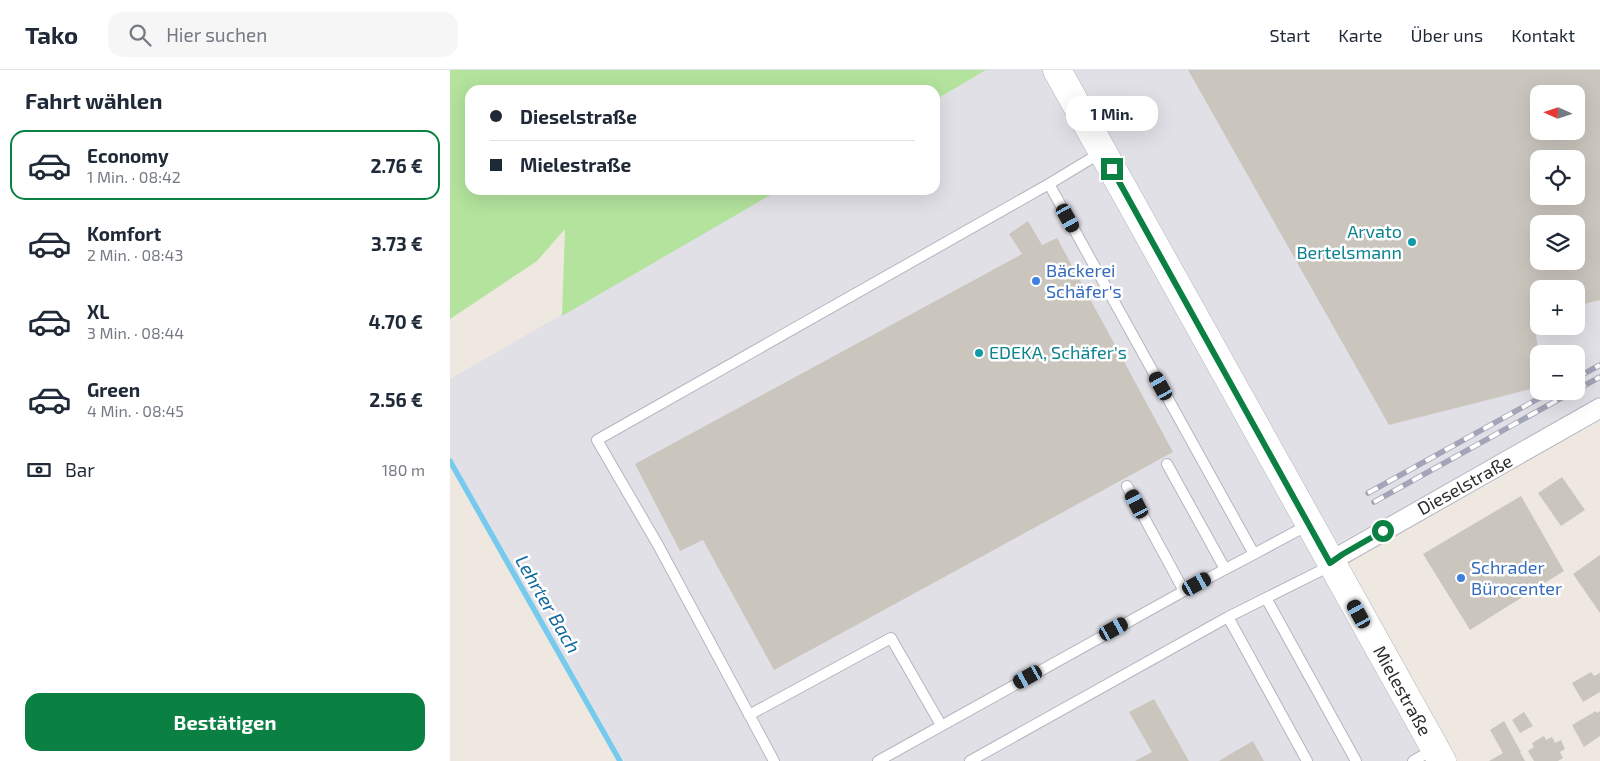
<!DOCTYPE html>
<html lang="de">
<head>
<meta charset="utf-8">
<style>
	:root { --surface:#fff; --page:#f6f6f7; --text:#1f2937; --muted:#747a83; --line:#e0e1e3; --accent:#0b8043 }
	body { margin:0; font-family:"Exo 2",sans-serif; background:var(--page); color:var(--text); height:100vh; display:flex; flex-direction:column; font-size:19px; white-space:nowrap }
	* { box-sizing:border-box; margin:0 }
	p { font-size:16px; color:var(--muted) }
	.icon { flex:none; width:28px; height:28px; fill:none; stroke:currentColor; stroke-width:2; stroke-linecap:round; stroke-linejoin:round }
	.map { position:relative; flex:1; overflow:hidden }
	.panel { display:flex; flex-direction:column; background:var(--surface); width:450px }
	.panel>* { flex:none }
	.guide { position:absolute; left:15px; top:15px; width:475px; height:110px; border-radius:15px; box-shadow:0 5px 20px #0002; display:grid; align-content:center; height:110px; padding:0 25px; background:var(--surface) }
	.needle { width:32px; rotate:273deg }
	.controls { position:absolute; left:1080px; top:15px; display:grid; gap:10px }
	.controls a { display:grid; place-items:center; width:55px; height:55px; border-radius:10px; background:var(--surface); box-shadow:0 5px 20px #0002; font-size:25px }
	.end { position:absolute; width:22px; height:22px; margin:-11px; border:6px solid #0b8043; background:#fff; box-shadow:0 0 0 2px #fff }
	.from { border-radius:50% }
	.bubble { position:absolute; height:35px; border-radius:15px; background:var(--surface); box-shadow:0 5px 20px #0002; font-size:16px; font-weight:700; line-height:35px; text-align:center }
	.car { position:absolute; width:15px; height:30px; margin:-15px -8px; border-radius:6px; box-shadow:0 0 4px 1px #0007; background:linear-gradient(#222 24%,#8ab4d8 0 40%,#222 0 76%,#8ab4d8 0 86%,#222 0) }
	.guide b { display:flex; align-items:center; gap:18px; height:48px; font-size:19px }
	.guide b+b { border-top:1px solid var(--line) }
	.guide i { width:12px; height:12px; background:var(--text) }
	ul { padding:0; list-style:none }
	li { display:flex; align-items:center; gap:15px; height:70px; margin:0 10px 8px; padding:0 15px; border:2px solid transparent; border-radius:15px }
	li div { flex:1 }
	li b { display:block; font-size:19px }
	li em { font-style:normal; font-weight:700 }
	li.selected { border-color:var(--accent) }
	li>.icon { width:45px; height:45px; stroke-width:1.5 }
	h2 { padding:0 25px; font-size:22px; line-height:60px }
	.pay { display:flex; align-items:center; gap:12px; height:55px; padding:0 25px; font-size:19px }
	.pay p { margin-inline-start:auto }
	.action { display:flex; gap:10px; margin-top:auto; padding:10px 25px }
	.action a { flex:1; height:58px; border-radius:15px; background:var(--accent); color:#fff; font-size:20px; font-weight:700; line-height:58px; text-align:center }
	header { display:flex; align-items:center; gap:30px; box-sizing:border-box; height:70px; padding:0 25px; background:var(--surface); border-bottom:1px solid var(--line) }
	header strong { font-size:24px }
	nav { display:flex; gap:28px; margin-inline-start:auto; font-size:18px }
	.search { width:350px; height:45px; background:var(--page); display:flex; align-items:center; gap:12px; box-sizing:border-box; padding:0 18px; border-radius:15px; color:var(--muted); font-size:19px }
	main { display:flex; flex:1; min-height:0 }
	.map>svg:first-child { display:block }
	.industrial { fill:#e2e0e7; fill-rule:evenodd }
	.green { fill:#b3e39d }
	.lines { fill:none; stroke-linecap:round; stroke-linejoin:round }
	.stream { stroke:#75caee; stroke-width:5.5 }
	.building { fill:#cac6be; fill-rule:evenodd }
	.lane-casing { stroke:#b3b5c0; stroke-width:12 }
	.street-casing { stroke:#b3b5c0; stroke-width:21 }
	.secondary-casing { stroke:#b3b5c0; stroke-width:29 }
	.lane { stroke:#fff; stroke-width:10 }
	.street { stroke:#fff; stroke-width:19 }
	.secondary { stroke:#fff; stroke-width:28 }
	.rail-casing { stroke:#a2a4b7; stroke-width:5.5 }
	.rail { stroke:#fff; stroke-width:4; stroke-dasharray:11; stroke-linecap:butt }
	.route { stroke:#0b8043; stroke-width:6 }
	.culture-dot { fill:#0f9aa8; stroke:#fff; stroke-width:2 }
	.shop-dot { fill:#3f7fe0; stroke:#fff; stroke-width:2 }
	.labels { text-anchor:middle; stroke-width:5; stroke-linejoin:round; paint-order:stroke }
	.culture-label { font-size:18px; fill:#0d838f; stroke:#fff; text-anchor:end }
	.shop-label { font-size:18px; fill:#366cbe; stroke:#fff; text-anchor:start }
	.street-label { font-size:18px; fill:#2d2d2d; stroke:#fff }
	.water-label { font-size:19px; font-style:italic; fill:#0f699f; stroke:#fff }
</style>
</head>
<body>
<header>
<strong>Tako</strong>
<div class="search"><svg class="icon" aria-label="search" viewBox="0 0 24 24"><circle cx="10" cy="10" r="6"/><path d="M15 15l6 6"/></svg>Hier suchen</div>
<nav><a>Start</a><a>Karte</a><a>Über uns</a><a>Kontakt</a></nav>
</header>
<main>
<section class="panel">
<h2>Fahrt wählen</h2>
<ul>
<li class="selected"><svg class="icon" aria-label="car" viewBox="0 0 24 24"><path d="M5 17H2v-5l4-1 3-4h7l3 4 3 1v5h-3M9 17h6M6 11h13"/><circle cx="7" cy="17" r="2"/><circle cx="17" cy="17" r="2"/></svg><div><b>Economy</b><p>1 Min. · 08:42</p></div><em>2.76 €</em></li>
<li><svg class="icon" aria-label="car" viewBox="0 0 24 24"><path d="M5 17H2v-5l4-1 3-4h7l3 4 3 1v5h-3M9 17h6M6 11h13"/><circle cx="7" cy="17" r="2"/><circle cx="17" cy="17" r="2"/></svg><div><b>Komfort</b><p>2 Min. · 08:43</p></div><em>3.73 €</em></li>
<li><svg class="icon" aria-label="car" viewBox="0 0 24 24"><path d="M5 17H2v-5l4-1 3-4h7l3 4 3 1v5h-3M9 17h6M6 11h13"/><circle cx="7" cy="17" r="2"/><circle cx="17" cy="17" r="2"/></svg><div><b>XL</b><p>3 Min. · 08:44</p></div><em>4.70 €</em></li>
<li><svg class="icon" aria-label="car" viewBox="0 0 24 24"><path d="M5 17H2v-5l4-1 3-4h7l3 4 3 1v5h-3M9 17h6M6 11h13"/><circle cx="7" cy="17" r="2"/><circle cx="17" cy="17" r="2"/></svg><div><b>Green</b><p>4 Min. · 08:45</p></div><em>2.56 €</em></li>
</ul>
<div class="pay"><svg class="icon" aria-label="cash" viewBox="0 0 24 24"><path d="M3 7h18v10H3z"/><circle cx="12" cy="12" r="2"/></svg>Bar<p>180 m</p></div>
<div class="action"><a>Bestätigen</a></div>
</section>
<div class="map">
<svg width="1150" height="691" viewBox="0 0 1150 691">
	<rect width="100%" height="100%" fill="#eee8e0"/>
	<path class="industrial" d="M536 0H1150V332L883 476 1000 691H174L0 386V309L328 120H485V29ZM1089 24H1126V61H1089ZM1089 89H1126V126H1089ZM1089 154H1126V191H1089ZM1089 219H1126V256H1089ZM1089 284H1126V321H1089Z"/>
	<path class="green" d="M0 0H536L485 30V20H20V120H329L112 246 115 159 87 191 0 249Z"/>
	<g class="lines">
		<path class="stream" d="M0 391 170 691"/>
	</g>
	<path class="building" d="M738 0H1150V230L1126 236V219H1089V246L1083 248 1089 284V317L939 355ZM1089 24H1126V61H1089ZM1089 89H1126V126H1089ZM1089 154H1126V191H1089Z
		M578 151 592 175 607 168 723 382 324 600 253 470 230 481 185 394 572 184 559 164Z
		M1112 407 1135 440 1111 456 1088 423Z
		M1071 426 1114 501 1020 560 973 484Z
		M1150 485V543L1123 504Z
		M1141 602 1144 606 1150 603V622L1133 632 1122 613Z
		M704 629 739 691H685L702 682 679 642Z
		M1146 641 1147 643 1150 641V666L1134 677 1122 655Z
		M1074 642 1083 656 1070 663 1062 650Z
		M1054 651 1071 682H1070L1075 691H1039L1053 683 1040 660Z
		M1094 666 1096 670 1102 667 1105 673 1111 670 1115 679 1110 682 1113 688 1108 691H1084L1078 681 1084 677 1082 673Z
		M803 671 814 691H769L782 683Z"/>
	<g class="lines">
		<g class="lane-casing">
			<path id="lane" d="M652 82 599 114 804 484 858 455
				M717 394 775 499
				M677 416 734 521
				M880 494 870 501 816 528 906 691
				M778 547 857 691
				M299 645 441 568 491 655
				M324 691 208 475 147 370 599 114
				M428 691 734 521 804 484
				M520 691 778 547 816 528
				M963 691 984 679"/>
		</g>
		<g class="street-casing">
			<path id="street" d="M881 493 893 484 1150 338"/>
		</g>
		<g class="secondary-casing">
			<path id="secondary" d="M607 0 992 691"/>
		</g>
		<use href="#lane" class="lane"/>
		<use href="#street" class="street"/>
		<use href="#secondary" class="secondary"/>
		<g class="rail-casing">
			<path id="rail" d="M1126 308 1150 295
				M1126 320 1150 307
				M918 423 1102 321
				M924 432 1124 321"/>
		</g>
		<use href="#rail" class="rail"/>
	</g>
	<g class="lines">
		<path class="route" d="M662 99 880 493 893 484 933 461"/>
	</g>
	<g class="culture-dot">
		<circle cx="962" cy="172" r="5"/>
		<circle cx="529" cy="283" r="5"/>
	</g>
	<g class="shop-dot">
		<circle cx="586" cy="211" r="5"/>
		<circle cx="1011" cy="508" r="5"/>
	</g>
	<g class="labels">
		<g class="culture-label">
			<text x="952" y="168">Arvato<tspan x="952" dy="21">Bertelsmann</tspan></text>
			<text x="539" y="289" text-anchor="start">EDEKA, Schäfer's</text>
		</g>
		<g class="shop-label">
			<text x="596" y="207">Bäckerei<tspan x="596" dy="21">Schäfer's</tspan></text>
			<text x="1021" y="504">Schrader<tspan x="1021" dy="21">Bürocenter</tspan></text>
		</g>
		<g class="street-label">
			<text transform="translate(1015 415) rotate(-29)" y="6">Dieselstraße</text>
			<text transform="translate(952 621) rotate(61)" y="6">Mielestraße</text>
		</g>
		<g class="water-label">
			<text transform="translate(98 534) rotate(60)" y="7">Lehrter Bach</text>
		</g>
	</g>
</svg>
<div class="controls">
<a><svg class="needle" viewBox="-14 -14 28 28"><path d="M0-13l5 13h-10z" fill="#e53935"/><path d="M0 13l5-13h-10z" fill="#747a83"/></svg></a>
<a><svg class="icon" aria-label="locate" viewBox="0 0 24 24"><circle cx="12" cy="12" r="6"/><path d="M12 2v4M12 18v4M2 12h4M18 12h4"/></svg></a>
<a><svg class="icon" aria-label="layers" viewBox="0 0 24 24"><path d="M12 4l9 5-9 5-9-5zM3 14l9 5 9-5"/></svg></a>
<a>+</a>
<a>−</a>
</div>
<i class="end from" style="left:933px;top:461px"></i>
<i class="end" style="left:662px;top:99px"></i>
<div class="bubble" style="left:616px;top:26px;width:92px">1 Min.</div>
<i class="car" style="left:618px;top:148px;rotate:151deg"></i>
<i class="car" style="left:711px;top:316px;rotate:331deg"></i>
<i class="car" style="left:687px;top:434px;rotate:332deg"></i>
<i class="car" style="left:747px;top:514px;rotate:61deg"></i>
<i class="car" style="left:909px;top:544px;rotate:331deg"></i>
<i class="car" style="left:664px;top:559px;rotate:61deg"></i>
<i class="car" style="left:578px;top:607px;rotate:241deg"></i>
<div class="guide">
<b><i class="from"></i>Dieselstraße</b>
<b><i></i>Mielestraße</b>
</div>
</div>
</main>
</body>
</html>
